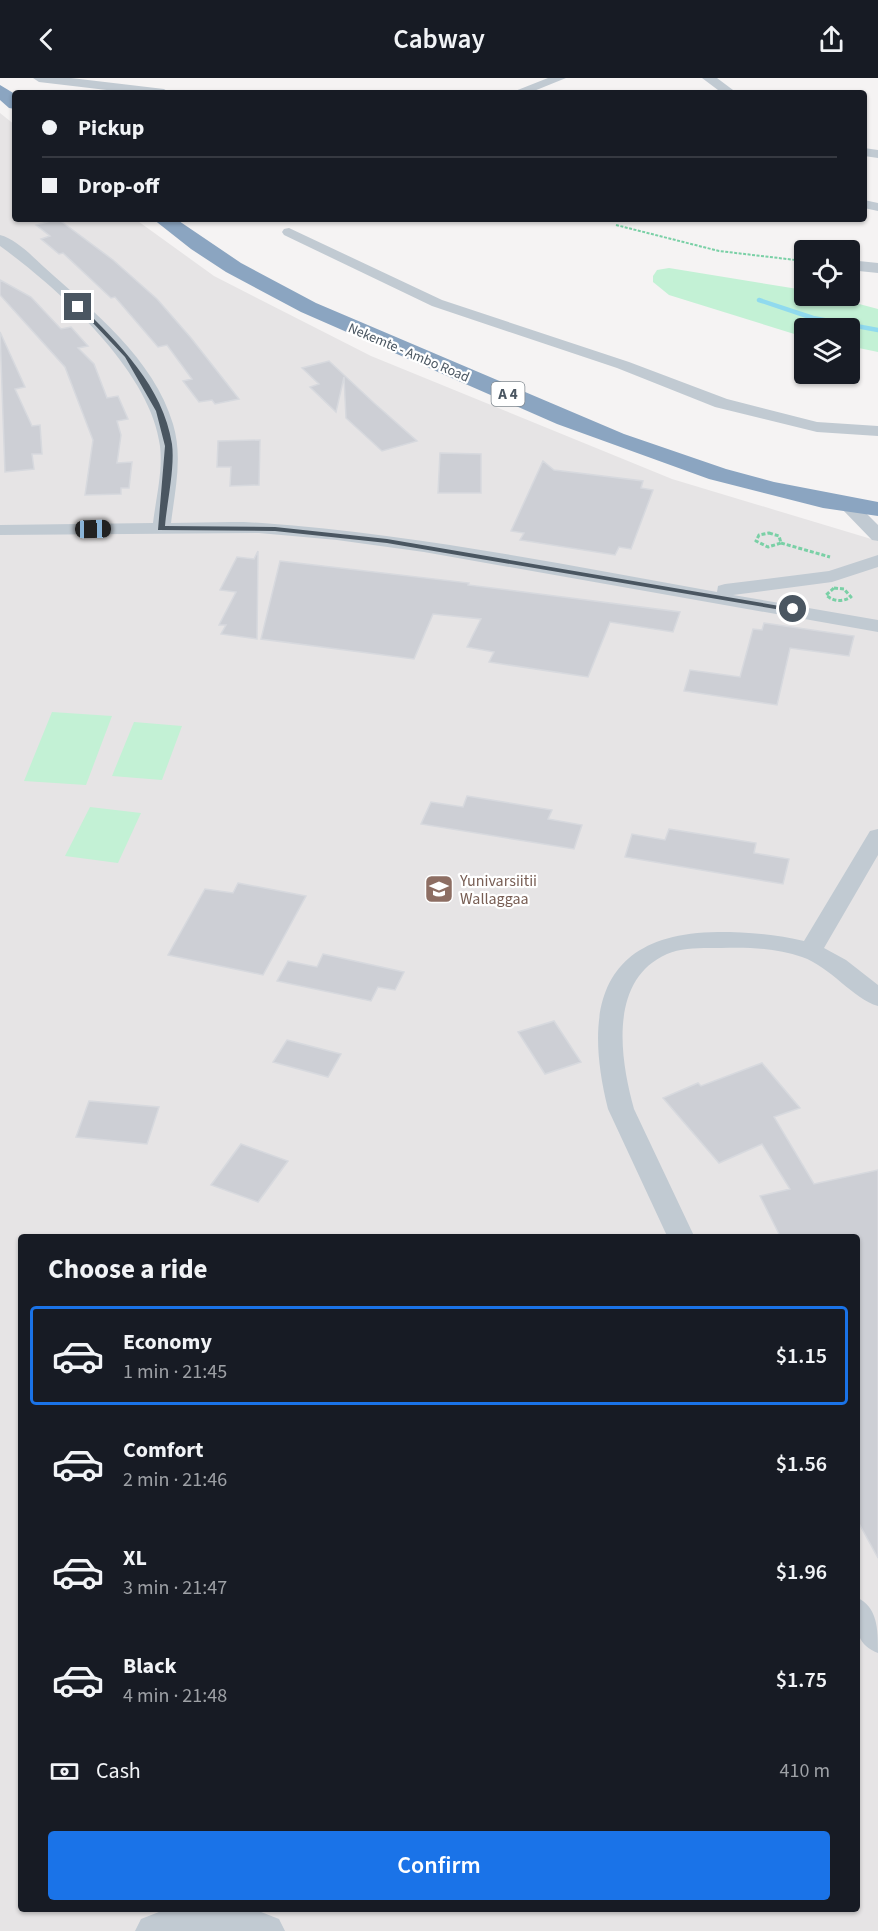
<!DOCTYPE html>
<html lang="en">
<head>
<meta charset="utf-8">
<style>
	:root { --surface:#171b24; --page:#242831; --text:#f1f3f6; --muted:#9ea1a6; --line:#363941; --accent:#1a73e8 }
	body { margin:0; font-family:"Source Sans 3",sans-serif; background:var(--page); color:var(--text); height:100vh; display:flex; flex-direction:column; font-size:22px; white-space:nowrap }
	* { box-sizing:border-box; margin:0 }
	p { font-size:20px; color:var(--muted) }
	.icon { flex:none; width:33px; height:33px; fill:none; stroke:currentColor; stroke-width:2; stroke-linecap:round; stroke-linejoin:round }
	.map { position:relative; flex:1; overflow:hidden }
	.drawer { position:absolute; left:18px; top:1156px; width:842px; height:678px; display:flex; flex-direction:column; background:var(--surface); border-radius:6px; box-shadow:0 2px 4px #0004 }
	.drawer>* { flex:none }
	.banner { position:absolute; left:12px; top:12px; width:855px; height:132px; border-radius:6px; box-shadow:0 2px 4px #0004; display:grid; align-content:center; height:132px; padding:0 30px; background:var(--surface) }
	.fabs { position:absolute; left:794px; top:162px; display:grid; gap:12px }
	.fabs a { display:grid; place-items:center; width:66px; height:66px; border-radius:6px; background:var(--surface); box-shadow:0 2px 4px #0004; font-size:30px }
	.end { position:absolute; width:27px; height:27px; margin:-14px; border:8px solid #4a5661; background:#fff; box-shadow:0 0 0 3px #fff }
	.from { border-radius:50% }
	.car { position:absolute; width:18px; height:36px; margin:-18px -9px; border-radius:8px; box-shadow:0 0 4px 2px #0007; background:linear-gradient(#222 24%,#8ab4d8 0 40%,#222 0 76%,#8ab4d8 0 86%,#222 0) }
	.banner b { display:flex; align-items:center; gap:21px; height:57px; font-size:22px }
	.banner b+b { border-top:2px solid var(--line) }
	.banner i { width:15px; height:15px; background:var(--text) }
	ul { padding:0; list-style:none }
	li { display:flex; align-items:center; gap:18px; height:99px; margin:0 12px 9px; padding:0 18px; border:3px solid transparent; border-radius:6px }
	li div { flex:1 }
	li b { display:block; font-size:22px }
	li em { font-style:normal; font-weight:600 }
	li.active { border-color:var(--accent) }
	li>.icon { width:54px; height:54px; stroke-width:1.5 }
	h2 { padding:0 30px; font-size:27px; line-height:72px }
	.pay { display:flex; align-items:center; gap:15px; height:66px; padding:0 30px; font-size:22px }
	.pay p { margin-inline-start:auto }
	.primary-button { display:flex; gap:12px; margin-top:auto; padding:12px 30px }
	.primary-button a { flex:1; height:69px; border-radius:6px; background:var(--accent); color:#fff; font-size:24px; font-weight:600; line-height:69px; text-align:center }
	header { display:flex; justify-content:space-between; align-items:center; height:78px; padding:0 30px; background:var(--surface); font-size:27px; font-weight:600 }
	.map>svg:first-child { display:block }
	.education { fill:#e6e4e5; fill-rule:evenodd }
	.green { fill:#c3f1d5 }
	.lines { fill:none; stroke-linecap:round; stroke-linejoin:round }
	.stream { stroke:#90daee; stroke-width:4.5 }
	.building { fill:#cdcfd5; stroke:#d7d9de; stroke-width:1.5 }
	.path-far1 { stroke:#7ad0a6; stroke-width:2; stroke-dasharray:3 1.5; stroke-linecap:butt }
	.path { stroke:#7ad0a6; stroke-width:3; stroke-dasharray:4 2; stroke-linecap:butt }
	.minor { fill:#c1cad2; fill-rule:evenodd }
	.highway { fill:#8ba5c1; fill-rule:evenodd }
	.route { fill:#4a5661 }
	.labels { text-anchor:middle; stroke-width:4.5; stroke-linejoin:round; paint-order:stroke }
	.far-street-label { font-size:14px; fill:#4a5661; stroke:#fff }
	.shield { fill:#fff; stroke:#808990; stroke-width:1.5 }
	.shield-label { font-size:15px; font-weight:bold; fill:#4a5661 }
	.education-label { font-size:16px; fill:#785e54; stroke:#fff; text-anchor:start }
</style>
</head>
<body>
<header><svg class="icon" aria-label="back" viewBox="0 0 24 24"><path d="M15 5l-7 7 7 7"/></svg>Cabway<svg class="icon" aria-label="share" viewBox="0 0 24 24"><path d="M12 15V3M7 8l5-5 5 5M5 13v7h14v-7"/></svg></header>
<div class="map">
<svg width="878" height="1853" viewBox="0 0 878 1853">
	<rect width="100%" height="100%" fill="#f5f3f3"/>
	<path class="education" d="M0 35 15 47V141H135L214 198 371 278 672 401 878 463V1853H0ZM21 1160H856V1832H21Z"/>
	<path class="green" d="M669 190 804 212V218H829L878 231V274L849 268V250H804V259L669 217 653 204V198L657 192Z
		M52 634 112 638 86 707 24 703Z
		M134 644 182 648 162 702 112 698Z
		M90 729 141 735 118 785 65 778Z"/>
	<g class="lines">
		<path class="stream" d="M759 222 813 240 878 252"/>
	</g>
	<path class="building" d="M58 141 113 182 157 221 191 260 239 321 215 326 212 322 199 324 183 303 192 301 167 267 158 269 115 219 111 220 63 175 59 176 41 161 50 158 36 147Z
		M0 202 31 219 61 251 71 249 88 268 78 270 94 286 107 320 118 318 128 341 117 343 121 357 117 385 132 384 129 410H121V416L85 417 93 362 65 289 0 217Z
		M0 254 25 309 15 311 32 348 40 347 42 376H32L34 391 5 394Z
		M329 283 374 325 417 363 382 373 346 340 344 299 336 334 310 309 319 306 302 290Z
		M260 362 259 407 230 408 231 389H217L218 363Z
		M440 375 481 376V415H438Z
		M543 383 554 392 643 403 641 410 653 412 631 471 619 469 615 477 520 462 524 455 511 453Z
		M258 473 257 561 221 556 226 547H219L236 514 220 512 237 479 254 481Z
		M280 483 469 505 468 507 680 534 673 554 610 544 588 599 489 584 494 574 467 569 481 541 433 536 414 581 261 561Z
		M764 545 854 558 849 578 790 570 777 627 684 613 690 592 740 599 753 551 762 552Z
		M467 718 552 732 548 741 582 747 574 771 421 746 431 724 463 729Z
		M669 751 756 765 754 775 789 781 783 806 625 779 632 756 665 762Z
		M238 805 306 818 263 897 168 877 205 811 233 815Z
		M323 876 404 894 395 912 378 909 371 923 277 903 288 883 317 889Z
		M554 943 581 984 545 996 518 954Z
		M287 962 341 976 328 999 273 984Z
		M762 985 800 1030 774 1039 814 1106 878 1092V1480L856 1440V1160H781L760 1118 790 1111 762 1066 719 1085 663 1020 698 1005 701 1008Z
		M89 1023 159 1029 147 1066 76 1059Z
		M241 1066 288 1083 258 1124 211 1107Z"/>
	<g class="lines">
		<path class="path-far1" d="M616 147 719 173 804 183"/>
		<path class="path" d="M769 455 779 458 781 465 768 469 756 463 759 457Z
			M781 465 830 479
			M834 510 844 511 851 519C842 524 834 524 826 517Z"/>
		<path class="minor" d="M33 0H71L164 11 170 15H132L39 4Z
			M548 0H566L529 15H510Z
			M702 0H717L737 15H722Z
			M864 70 878 72V80L864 78Z
			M864 122 878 125V133L864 130Z
			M289 150 442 222 629 284 727 321 817 344 878 348V358L817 354 715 329 617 290 432 228 284 157 282 154 284 151Z
			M0 157C16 161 32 178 44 189 92 232 154 281 173 346 183 379 175 412 171 445 201 445 232 443 262 445 415 456 566 487 717 514L718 508 725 506 829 493 878 477V489L832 504 733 517 878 542V554L424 474 337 462 259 455 0 457V447L153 445C156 420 163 393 160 368 151 293 59 211 0 168Z
			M849 182 878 185V195L849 192Z
			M847 421 853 422 878 447V463L872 462 841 430 838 426Z
			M878 751V777L824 870 846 882 878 907V928C853 921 831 889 802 879 777 870 748 869 721 870 704 870 683 869 667 876 608 902 620 981 634 1031L695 1160H668L608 1031C583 931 600 855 718 854 747 854 776 856 804 863L870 753Z
			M856 1519C878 1529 878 1551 878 1575 852 1565 856 1543 856 1519Z
			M164 1832H256L279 1841 285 1853H135L141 1841Z"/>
		<path class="highway" d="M0 7 15 16V31L9 30 0 22Z
			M153 141H176L241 185 316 225 624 356 726 391 774 404 878 424V438L823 430 709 401 557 346 301 234 226 194 191 171Z"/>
	</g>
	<path class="route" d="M76 227H80C119 266 163 308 172 366 175 389 167 424 165 448L275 449 387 461 797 531 793 534 387 465 275 453 158 452 165 368 156 333 125 279Z"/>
	<defs>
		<g id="university-square" transform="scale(1.5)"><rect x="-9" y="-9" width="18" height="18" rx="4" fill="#8d6e63" stroke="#fff"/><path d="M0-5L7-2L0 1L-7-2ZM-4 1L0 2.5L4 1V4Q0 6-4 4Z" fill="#fff"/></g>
	</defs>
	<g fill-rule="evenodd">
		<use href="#university-square" x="439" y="811"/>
	</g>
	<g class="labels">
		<g class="far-street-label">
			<text transform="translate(409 274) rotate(23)" y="5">Nekemte - Ambo Road</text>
		</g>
		<rect class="shield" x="491.5" y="304" width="33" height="24" rx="4.5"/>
		<g class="shield-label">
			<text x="508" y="321">A 4</text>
		</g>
		<g class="education-label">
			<text x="460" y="808">Yunivarsiitii<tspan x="460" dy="18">Wallaggaa</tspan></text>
		</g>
	</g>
</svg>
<div class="fabs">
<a><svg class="icon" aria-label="locate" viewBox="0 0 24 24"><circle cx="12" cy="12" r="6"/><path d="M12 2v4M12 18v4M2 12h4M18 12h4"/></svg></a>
<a><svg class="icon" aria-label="layers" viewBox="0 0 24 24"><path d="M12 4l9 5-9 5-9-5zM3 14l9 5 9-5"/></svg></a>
</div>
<i class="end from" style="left:793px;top:531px"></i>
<i class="end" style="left:78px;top:229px"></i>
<i class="car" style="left:93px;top:451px;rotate:89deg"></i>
<div class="banner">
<b><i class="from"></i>Pickup</b>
<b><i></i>Drop-off</b>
</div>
<section class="drawer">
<h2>Choose a ride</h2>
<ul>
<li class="active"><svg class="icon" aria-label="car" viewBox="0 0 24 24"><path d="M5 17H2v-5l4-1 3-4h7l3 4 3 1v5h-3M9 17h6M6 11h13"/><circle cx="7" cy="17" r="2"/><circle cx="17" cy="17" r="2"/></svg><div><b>Economy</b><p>1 min · 21:45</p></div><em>$1.15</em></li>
<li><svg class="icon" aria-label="car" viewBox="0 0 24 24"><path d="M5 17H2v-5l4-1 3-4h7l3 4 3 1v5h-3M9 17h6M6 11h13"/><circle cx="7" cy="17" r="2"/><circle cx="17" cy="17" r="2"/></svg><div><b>Comfort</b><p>2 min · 21:46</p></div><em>$1.56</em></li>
<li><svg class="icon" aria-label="car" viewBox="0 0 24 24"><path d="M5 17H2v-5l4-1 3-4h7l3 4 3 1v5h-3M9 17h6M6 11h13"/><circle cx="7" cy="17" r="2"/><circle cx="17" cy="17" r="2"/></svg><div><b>XL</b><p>3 min · 21:47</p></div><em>$1.96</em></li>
<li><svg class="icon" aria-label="car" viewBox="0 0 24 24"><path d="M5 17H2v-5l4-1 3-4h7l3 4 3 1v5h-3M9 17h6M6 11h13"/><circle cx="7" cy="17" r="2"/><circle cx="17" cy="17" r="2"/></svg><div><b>Black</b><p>4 min · 21:48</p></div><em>$1.75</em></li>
</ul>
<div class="pay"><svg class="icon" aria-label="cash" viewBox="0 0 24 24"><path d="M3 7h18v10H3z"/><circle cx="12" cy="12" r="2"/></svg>Cash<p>410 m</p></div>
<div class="primary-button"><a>Confirm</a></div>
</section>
</div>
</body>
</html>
